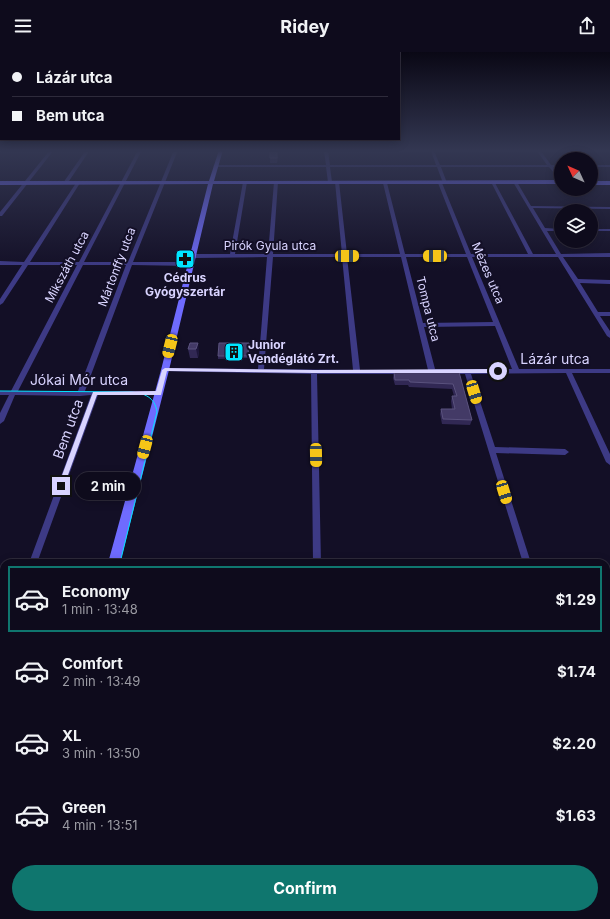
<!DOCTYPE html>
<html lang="en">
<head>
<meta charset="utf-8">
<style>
	:root { --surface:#0e0b1c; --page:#171425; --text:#f1f3f6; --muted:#9b9ba3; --line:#2e2b3b; --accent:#0f766e }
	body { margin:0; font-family:Inter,sans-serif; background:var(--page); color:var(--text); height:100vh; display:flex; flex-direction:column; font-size:15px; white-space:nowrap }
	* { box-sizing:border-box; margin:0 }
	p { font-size:13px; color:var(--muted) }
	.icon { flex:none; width:22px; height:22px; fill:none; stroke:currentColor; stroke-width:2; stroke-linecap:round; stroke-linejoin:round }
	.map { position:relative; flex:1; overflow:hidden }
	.panel { position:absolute; left:0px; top:507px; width:610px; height:360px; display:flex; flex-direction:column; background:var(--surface); border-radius:12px 12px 0 0; box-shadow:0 2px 10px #0003,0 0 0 1px var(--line) }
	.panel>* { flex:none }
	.hud { position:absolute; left:0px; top:0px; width:400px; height:88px; box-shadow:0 2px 10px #0003,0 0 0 1px var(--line); display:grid; align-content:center; height:88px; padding:0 12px; background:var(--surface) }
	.needle { width:26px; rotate:314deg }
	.tools { position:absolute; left:554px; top:100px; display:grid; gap:8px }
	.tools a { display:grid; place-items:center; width:44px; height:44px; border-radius:50%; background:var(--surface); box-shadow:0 2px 10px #0003,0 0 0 1px var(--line); font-size:20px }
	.end { position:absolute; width:18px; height:18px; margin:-9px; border:5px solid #d9d4ff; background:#111; box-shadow:0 0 0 2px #111 }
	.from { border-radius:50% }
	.bubble { position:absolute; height:28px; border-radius:14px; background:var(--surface); box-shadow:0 2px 10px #0003,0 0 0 1px var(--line); font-size:13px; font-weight:700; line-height:28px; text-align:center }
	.car { position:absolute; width:12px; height:24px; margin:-12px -6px; border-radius:5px; box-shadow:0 0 3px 1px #0007; background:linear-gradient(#f5c518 24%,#345 0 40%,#f5c518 0 76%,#345 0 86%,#f5c518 0) }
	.hud b { display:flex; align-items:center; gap:14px; height:38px; font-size:15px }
	.hud b+b { border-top:1px solid var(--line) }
	.hud i { width:10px; height:10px; background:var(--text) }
	ul { padding:7px 0 0; list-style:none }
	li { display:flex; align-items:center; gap:12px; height:66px; margin:0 8px 6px; padding:0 4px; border:2px solid transparent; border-radius:0px }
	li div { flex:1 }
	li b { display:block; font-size:15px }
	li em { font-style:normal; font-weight:700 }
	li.on { border-color:var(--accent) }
	li>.icon { width:36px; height:36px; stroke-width:1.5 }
	.primary-button { display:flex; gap:8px; margin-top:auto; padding:8px 12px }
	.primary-button a { flex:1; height:46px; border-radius:24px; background:var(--accent); color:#fff; font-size:16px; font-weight:700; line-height:46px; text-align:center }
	header { display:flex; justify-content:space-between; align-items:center; height:52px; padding:0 12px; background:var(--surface); font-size:18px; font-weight:700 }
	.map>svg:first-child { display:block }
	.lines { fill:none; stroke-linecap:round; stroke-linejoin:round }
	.street { fill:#3d3a85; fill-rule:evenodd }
	.secondary { fill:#6f6bff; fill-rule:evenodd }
	.tram-far1 { stroke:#00e5ff; stroke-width:1 }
	.tram { stroke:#00e5ff; stroke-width:1.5 }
	.wall { fill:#312854 }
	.shaded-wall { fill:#1d163a }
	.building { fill:#433a66; stroke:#5a527e }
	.route { fill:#d9d4ff }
	.labels { text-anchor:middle; stroke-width:4; stroke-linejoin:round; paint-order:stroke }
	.far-street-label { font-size:12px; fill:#d9d4ff; stroke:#130f26 }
	.far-poi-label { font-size:12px; font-weight:bold; fill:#d9d4ff; stroke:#130f26 }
	.street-label { font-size:14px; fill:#d9d4ff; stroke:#130f26 }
</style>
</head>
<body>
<header><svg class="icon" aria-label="menu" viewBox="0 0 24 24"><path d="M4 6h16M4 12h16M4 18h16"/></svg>Ridey<svg class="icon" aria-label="share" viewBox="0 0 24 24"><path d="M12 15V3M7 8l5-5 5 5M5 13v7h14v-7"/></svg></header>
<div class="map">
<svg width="610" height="867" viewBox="0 0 610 867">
	<rect width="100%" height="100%" fill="#130f26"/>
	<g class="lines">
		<path class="street" d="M50 98H54L2 164H0V160Z
			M86 98H90L67 132H63V131Z
			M138 98H142L84 210H128L174 98H178L133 210H191L194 212 191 214 132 213 85 339H159L162 341 159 343H98L37 511H29L91 343 80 344 15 343 4 369 0 372V361L9 343H0V339H11L77 213H28L3 251 0 253V247L22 213H0V209L24 210 76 131 78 130 80 131 30 210H79ZM83 213H126L78 339H18Z
			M248 98H610V99H541L551 113H561V115H553L561 125V129L549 115H441L447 131 445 132 443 131 437 115H330L332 130 330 131 328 130 326 115H215L213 114 215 113H326L324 99H250ZM328 99H431L436 113H330ZM434 99H537L547 113H440Z
			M591 113H610V115H591Z
			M245 129 247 130 235 202H268L274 130 276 129 278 130 273 202H342L335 130 337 129 339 130 347 202H400L383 131 385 130 387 131 405 202H466L438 131 440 130 442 131 471 202H528L491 130 495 131 533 202H556L513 130H517L531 154 610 155V157L533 156 545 176 561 177V179H547L561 202 610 201V205H563L578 227 610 228V232L580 231 598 260H610V264H600L610 279V286L607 284 558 205H472L519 317H610V321H572L610 402V413L606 410 566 321 471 322 495 395 565 397 569 400 565 403 496 401 531 511H523L465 322H317L321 511H313L311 322 163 319 162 318 165 316 258 317 267 205 193 206 190 204 193 202H230L243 130ZM273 205H342L353 318 264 317ZM347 205H401L428 318H360ZM406 205H467L493 270 423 271ZM495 274 512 317H435L424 275Z
			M591 177H610V179H591Z
			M606 557 610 558V566L606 565Z
			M0 577H4V587H0Z
			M606 765 610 767V790L606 789Z
			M321 863H335L336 867H322Z
			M477 863H491L492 867H478Z"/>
		<path class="secondary" d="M219 98H223L214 129 561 128V132H213L169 318 120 511H108L161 318 208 132 0 133V129H209Z
			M591 129H610V133H591Z
			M20 863H36L35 867H19Z"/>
		<path class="tram-far1" d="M0 339 131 340C144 341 155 345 157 360L120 511"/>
		<path class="tram" d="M33 867 34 863"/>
	</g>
	<path class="wall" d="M278 105 277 111H270V106Z
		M190 291 199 299 198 306H190L188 297Z
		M249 291 248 306 218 307V304Z
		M394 320H459L472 368 470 373 442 372 440 362 441 357H452L451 349 452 344H454L452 337 409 335 408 333H395L393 326Z"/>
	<path class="shaded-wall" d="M198 291 199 299 198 306 196 297Z"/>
	<path class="building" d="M270 100H277V106H270Z
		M190 291H198L196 297H188Z
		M219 291H249L248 304H218Z
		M394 320H459L472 368 443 367 441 357H455L452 344H457L453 332 410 330 409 328H395Z"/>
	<linearGradient id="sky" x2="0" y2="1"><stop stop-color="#0a0815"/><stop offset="0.45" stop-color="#333752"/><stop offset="1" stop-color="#333752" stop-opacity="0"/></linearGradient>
	<rect width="610" height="219" fill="url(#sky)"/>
	<path class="route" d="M165 316 314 318 498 317 501 319 498 321H314L167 319 161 343H97L64 434 63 436H59L58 434 93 340 156 339 162 318Z"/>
	<defs>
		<g id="pharmacy-square" transform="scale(1)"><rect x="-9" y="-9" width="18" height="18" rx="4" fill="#00e5ff" stroke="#130f26"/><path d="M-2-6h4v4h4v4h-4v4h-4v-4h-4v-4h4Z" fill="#111"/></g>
		<g id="building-square" transform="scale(1)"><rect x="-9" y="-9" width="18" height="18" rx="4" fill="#00e5ff" stroke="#130f26"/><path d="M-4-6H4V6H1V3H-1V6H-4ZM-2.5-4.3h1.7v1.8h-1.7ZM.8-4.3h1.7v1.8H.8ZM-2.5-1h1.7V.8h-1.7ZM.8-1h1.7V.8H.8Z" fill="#111"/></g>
	</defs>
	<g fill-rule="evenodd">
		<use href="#pharmacy-square" x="185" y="207"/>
		<use href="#building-square" x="234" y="300"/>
	</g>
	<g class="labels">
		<g class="far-street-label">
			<text x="270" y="198">Pirók Gyula utca</text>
			<text transform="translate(67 215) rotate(-62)" y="4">Mikszáth utca</text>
			<text transform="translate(117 215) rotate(-69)" y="4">Mártonffy utca</text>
			<text transform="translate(488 221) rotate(67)" y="4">Mézes utca</text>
			<text transform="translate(428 257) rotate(76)" y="4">Tompa utca</text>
		</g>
		<g class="far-poi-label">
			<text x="185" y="230">Cédrus<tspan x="185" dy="14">Gyógyszertár</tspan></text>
			<text x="248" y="297" text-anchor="start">Junior<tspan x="248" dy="14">Vendéglátó Zrt.</tspan></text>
		</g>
		<g class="street-label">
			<text x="555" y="312">Lázár utca</text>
			<text x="79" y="333">Jókai Mór utca</text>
			<text transform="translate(68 377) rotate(-70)" y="5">Bem utca</text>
		</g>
	</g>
</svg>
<div class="tools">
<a><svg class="needle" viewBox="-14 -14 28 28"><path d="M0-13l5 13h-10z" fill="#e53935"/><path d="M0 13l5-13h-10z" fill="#9b9ba3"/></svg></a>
<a><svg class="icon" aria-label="layers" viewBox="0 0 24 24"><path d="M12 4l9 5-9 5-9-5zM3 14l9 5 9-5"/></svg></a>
</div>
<i class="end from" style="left:498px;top:319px"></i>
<i class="end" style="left:61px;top:434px"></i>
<div class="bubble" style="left:75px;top:420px;width:66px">2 min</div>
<i class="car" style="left:347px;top:204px;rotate:89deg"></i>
<i class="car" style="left:435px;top:204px;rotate:270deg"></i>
<i class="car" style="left:170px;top:294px;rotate:194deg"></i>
<i class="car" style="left:474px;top:340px;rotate:163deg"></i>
<i class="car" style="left:145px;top:395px;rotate:195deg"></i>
<i class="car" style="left:316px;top:403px;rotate:179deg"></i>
<i class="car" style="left:504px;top:440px;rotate:163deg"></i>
<div class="hud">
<b><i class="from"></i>Lázár utca</b>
<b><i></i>Bem utca</b>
</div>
<section class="panel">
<ul>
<li class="on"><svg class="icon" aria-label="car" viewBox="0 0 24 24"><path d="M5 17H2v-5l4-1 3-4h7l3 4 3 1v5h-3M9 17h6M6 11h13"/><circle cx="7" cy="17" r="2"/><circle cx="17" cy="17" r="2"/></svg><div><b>Economy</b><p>1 min · 13:48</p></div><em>$1.29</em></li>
<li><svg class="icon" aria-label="car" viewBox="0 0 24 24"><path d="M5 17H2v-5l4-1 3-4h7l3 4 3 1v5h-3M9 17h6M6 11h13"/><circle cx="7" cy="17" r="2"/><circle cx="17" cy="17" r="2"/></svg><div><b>Comfort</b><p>2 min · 13:49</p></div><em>$1.74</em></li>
<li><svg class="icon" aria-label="car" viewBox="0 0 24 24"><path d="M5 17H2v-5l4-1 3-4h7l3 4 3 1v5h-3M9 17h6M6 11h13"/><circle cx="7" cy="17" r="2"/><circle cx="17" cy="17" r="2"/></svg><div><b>XL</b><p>3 min · 13:50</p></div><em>$2.20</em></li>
<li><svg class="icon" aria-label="car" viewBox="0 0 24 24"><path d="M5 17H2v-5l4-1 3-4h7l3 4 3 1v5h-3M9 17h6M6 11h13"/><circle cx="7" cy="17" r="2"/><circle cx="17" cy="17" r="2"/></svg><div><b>Green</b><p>4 min · 13:51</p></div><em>$1.63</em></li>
</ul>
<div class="primary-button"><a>Confirm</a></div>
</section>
</div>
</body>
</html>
